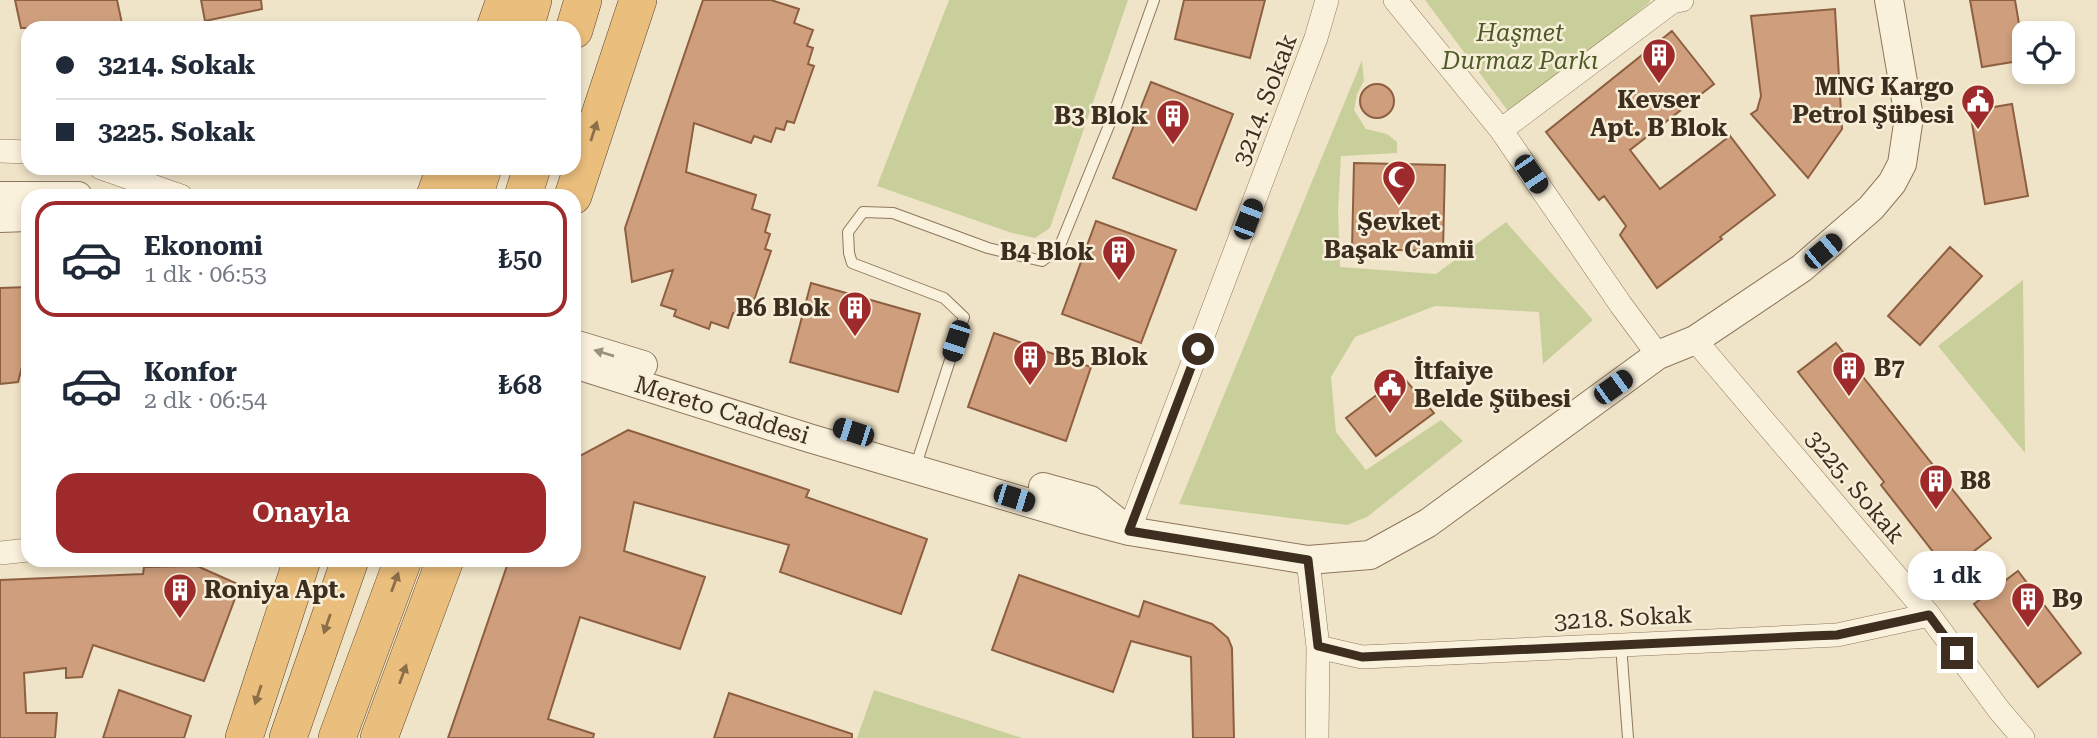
<!DOCTYPE html>
<html lang="tr">
<head>
<meta charset="utf-8">
<style>
	:root { --surface:#fff; --page:#f2f2f3; --text:#1f2937; --muted:#747a83; --line:#e0e1e3; --accent:#9e2a2b }
	body { margin:0; font-family:"Roboto Serif",serif; background:var(--page); color:var(--text); height:100vh; display:flex; flex-direction:column; font-size:26px; white-space:nowrap }
	* { box-sizing:border-box; margin:0 }
	p { font-size:23px; color:var(--muted) }
	.icon { flex:none; width:38px; height:38px; fill:none; stroke:currentColor; stroke-width:2; stroke-linecap:round; stroke-linejoin:round }
	.map { position:relative; flex:1; overflow:hidden }
	.panel { position:absolute; left:21px; top:189px; width:560px; height:378px; display:flex; flex-direction:column; background:var(--surface); border-radius:21px; box-shadow:0 4px 10px #0003 }
	.panel>* { flex:none }
	.hud { position:absolute; left:21px; top:21px; width:560px; height:154px; border-radius:21px; box-shadow:0 4px 10px #0003; display:grid; align-content:center; height:154px; padding:0 35px; background:var(--surface) }
	.tools { position:absolute; left:2012px; top:21px; display:grid; gap:14px }
	.tools a { display:grid; place-items:center; width:63px; height:63px; border-radius:14px; background:var(--surface); box-shadow:0 4px 10px #0003; font-size:35px }
	.end { position:absolute; width:32px; height:32px; margin:-16px; border:9px solid #3d2e20; background:#fff; box-shadow:0 0 0 4px #fff }
	.from { border-radius:50% }
	.bubble { position:absolute; height:49px; border-radius:21px; background:var(--surface); box-shadow:0 4px 10px #0003; font-size:23px; font-weight:600; line-height:49px; text-align:center }
	.car { position:absolute; width:21px; height:42px; margin:-21px -10px; border-radius:9px; box-shadow:0 0 5px 2px #0007; background:linear-gradient(#222 24%,#8ab4d8 0 40%,#222 0 76%,#8ab4d8 0 86%,#222 0) }
	.hud b { display:flex; align-items:center; gap:24px; height:66px; font-size:26px }
	.hud b+b { border-top:2px solid var(--line) }
	.hud i { width:18px; height:18px; background:var(--text) }
	ul { padding:12px 0 0; list-style:none }
	li { display:flex; align-items:center; gap:21px; height:116px; margin:0 14px 10px; padding:0 21px; border:4px solid transparent; border-radius:21px }
	li div { flex:1 }
	li b { display:block; font-size:26px }
	li em { font-style:normal; font-weight:600 }
	li.on { border-color:var(--accent) }
	li>.icon { width:63px; height:63px; stroke-width:1.5 }
	.primary-button { display:flex; gap:14px; margin-top:auto; padding:14px 35px }
	.primary-button a { flex:1; height:80px; border-radius:21px; background:var(--accent); color:#fff; font-size:28px; font-weight:600; line-height:80px; text-align:center }
	.map>svg:first-child { display:block }
	.green { fill:#c9cf9b }
	.building { fill:#cf9f7d; stroke:#8d5f41; stroke-width:2 }
	.lines { fill:none; stroke-linecap:round; stroke-linejoin:round }
	.service-casing { stroke:#8d765c; stroke-width:12 }
	.minor-casing { stroke:#8d765c; stroke-width:24 }
	.tertiary-casing { stroke:#8d765c; stroke-width:30 }
	.trunk-casing { stroke:#5b4430; stroke-width:38 }
	.service { stroke:#faf1dc; stroke-width:10 }
	.minor { stroke:#faf1dc; stroke-width:23 }
	.tertiary { stroke:#faf1dc; stroke-width:28 }
	.trunk { stroke:#eabe7c; stroke-width:37 }
	.oneway { fill:#8b6f49 }
	.oneway2 { fill:#9c907e }
	.route { stroke:#3d2e20; stroke-width:9 }
	.labels { text-anchor:middle; stroke-width:5; stroke-linejoin:round; paint-order:stroke }
	.park-label { font-size:24px; font-style:italic; fill:#4d5a26; stroke:#f7eed8 }
	.poi-label { font-size:24px; font-weight:bold; fill:#3d2e20; stroke:#f7eed8; text-anchor:start }
	.street-label { font-size:24px; fill:#3d2e20; stroke:#f7eed8 }
</style>
</head>
<body>
<div class="map">
<svg width="2097" height="738" viewBox="0 0 2097 738">
	<rect width="100%" height="100%" fill="#f0e4c8"/>
	<path class="green" d="M949 0H1128L1050 228 1035 238 1012 233 877 186Z
		M1425 0H1650V2L1511 115Z
		M1362 60 1364 81 1357 94 1354 110 1366 129 1387 134 1397 142V153L1341 156 1338 210 1340 267 1436 274 1506 222 1593 320 1543 364 1539 312 1435 306 1355 337 1331 377 1336 432 1366 470 1441 420 1463 441 1367 517 1347 525 1179 504Z
		M2023 280 2025 453 1938 346Z
		M874 690 1022 738H857Z"/>
	<path class="building" d="M15 0H117L123 28H21Z
		M201 0H261L262 9 205 21Z
		M703 0H771L799 9 794 23 813 30 807 46 813 48 808 64 814 66 794 123 787 121 784 130 776 128 771 142 754 136 751 143 694 123 686 172 756 195 752 209 770 215 765 232 770 234 765 249 771 251 751 309 745 307 741 316 733 313 728 328 711 322 709 329 674 316 676 310 661 305 673 270 632 282 625 228Z
		M1184 0H1265L1250 58 1175 39Z
		M1970 0H2015L2025 60 1982 67Z
		M1835 9 1842 129 1808 178 1751 114 1757 110 1761 96 1751 16Z
		M1672 31 1714 84 1630 150 1660 189 1730 136 1775 195 1720 237 1722 239 1657 288 1620 235 1626 226 1604 196 1599 200 1546 132Z
		M1151 82 1233 114 1196 210 1113 178Z
		M1360 101a17 17 0 1 1 34 0a17 17 0 1 1-34 0Z
		M2012 104 2028 196 1985 204 1970 111Z
		M1354 163 1445 165 1443 251 1352 249Z
		M1096 221 1176 250 1141 343 1062 314Z
		M1950 247 1982 276 1920 345 1888 316Z
		M811 283 920 314 898 392 790 362Z
		M28 287V367H22L18 382 0 384V288Z
		M994 333 1091 367 1066 441 968 407Z
		M1836 343 1991 538 1948 571 1881 485 1884 482 1798 372Z
		M1402 376 1434 413 1376 456 1346 418Z
		M628 430 809 490 806 497 927 539 901 614 780 572 789 545 634 502 624 551 705 577 680 649 580 617 548 719 594 734 593 738H448L509 560H574V459Z
		M197 566 240 585 204 681 93 645 82 677 66 678V668L24 673 26 713H57L55 738H0V580L143 574 144 567Z
		M2018 571 2081 653 2038 687 1974 604Z
		M1019 575 1139 617 1144 601 1212 624 1228 638 1232 648 1234 738H1193L1191 657 1131 641 1113 692 992 650Z
		M119 690 191 716 184 738H103Z
		M729 693 852 734V738H714Z"/>
	<g class="lines">
		<g class="service-casing">
			<path id="service" d="M915 468 964 317 944 298 852 263 849 253 848 232 863 212 893 213 988 248 1042 261 1059 248 1112 118 1154 0
				M1621 645 1628 738"/>
		</g>
		<g class="minor-casing">
			<path id="minor" d="M1395 0 1501 130 1621 305 1658 355
				M1501 130 1672 2 1682 0
				M0 151 28 152
				M101 168 181 196
				M1695 340 1929 615 1999 710 2023 738
				M1129 531 1316 38 1327 0
				M0 553 28 550
				M1308 560 1318 647 1317 738
				M1318 647 1362 657 1837 635 1929 615"/>
		</g>
		<g class="tertiary-casing">
			<path id="tertiary" d="M0 196H78
				M0 218 28 217
				M574 344 643 365
				M574 364 809 438 1087 520 1129 531 1308 560 1370 555 1428 523 1658 355 1695 340 1802 268 1871 208 1892 183 1902 164 1909 117 1889 0
				M1043 487 1090 500 1119 523"/>
		</g>
		<g class="trunk-casing">
			<path id="trunk" d="M495 28 505 0
				M525 28 533 0
				M574 30 583 0
				M435 196 445 168
				M474 196 483 168
				M523 196 532 168
				M573 196 638 0
				M244 738 302 560
				M288 738 350 560
				M337 738 403 560
				M379 738 445 560"/>
		</g>
		<use href="#service" class="service"/>
		<use href="#minor" class="minor"/>
		<use href="#tertiary" class="tertiary"/>
		<use href="#trunk" class="trunk"/>
	</g>
	<defs><path id="oneway-solid" d="M-6-.8H1V-3.2L6.5 0L1 3.2V.8H-6Z" transform="scale(1.75)"/></defs>
	<g class="oneway">
		<use href="#oneway-solid" transform="translate(594 131) rotate(-72)"/>
		<use href="#oneway-solid" transform="translate(395 582) rotate(-70)"/>
		<use href="#oneway-solid" transform="translate(327 624) rotate(109)"/>
		<use href="#oneway-solid" transform="translate(403 674) rotate(-70)"/>
		<use href="#oneway-solid" transform="translate(258 695) rotate(108)"/>
	</g>
	<use class="oneway2" href="#oneway-solid" transform="translate(604 353) rotate(-163)"/>
	<g class="lines">
		<path class="route" d="M1198 349 1129 531 1308 560 1318 646 1362 657 1810 636 1837 635 1929 615 1957 653"/>
	</g>
	<defs>
		<g id="building-pin" transform="scale(1.75)"><path d="M0 17L-7.5 6A9.5 9.5 0 1 1 7.5 6Z" fill="#9e2a2b" stroke="#f7eed8"/><path d="M-4-6H4V6H1V3H-1V6H-4ZM-2.5-4.3h1.7v1.8h-1.7ZM.8-4.3h1.7v1.8H.8ZM-2.5-1h1.7V.8h-1.7ZM.8-1h1.7V.8H.8Z" fill="#fff"/></g>
		<g id="civic-pin" transform="scale(1.75)"><path d="M0 17L-7.5 6A9.5 9.5 0 1 1 7.5 6Z" fill="#9e2a2b" stroke="#f7eed8"/><path d="M-.6-6.5H3V-4.5H.6V-3L4-1V1h2V6H-6V1h2V-1L-.6-3ZM-1.2 2.5V6h2.4V2.5Z" fill="#fff"/></g>
		<g id="mosque-pin" transform="scale(1.75)"><path d="M0 17L-7.5 6A9.5 9.5 0 1 1 7.5 6Z" fill="#9e2a2b" stroke="#f7eed8"/><path d="M3.5-4.9A6 6 0 1 0 3.5 4.9A5 5 0 1 1 3.5-4.9Z" fill="#fff"/></g>
	</defs>
	<g fill-rule="evenodd">
		<use href="#building-pin" x="1659" y="55"/>
		<use href="#civic-pin" x="1978" y="101"/>
		<use href="#building-pin" x="1173" y="116"/>
		<use href="#mosque-pin" x="1399" y="177"/>
		<use href="#building-pin" x="1119" y="252"/>
		<use href="#building-pin" x="855" y="308"/>
		<use href="#building-pin" x="1030" y="357"/>
		<use href="#building-pin" x="1849" y="368"/>
		<use href="#civic-pin" x="1390" y="385"/>
		<use href="#building-pin" x="1936" y="481"/>
		<use href="#building-pin" x="180" y="590"/>
		<use href="#building-pin" x="2028" y="599"/>
	</g>
	<g class="labels">
		<g class="park-label">
			<text x="1520" y="41">Haşmet<tspan x="1520" dy="28">Durmaz Parkı</tspan></text>
		</g>
		<g class="poi-label">
			<text x="1954" y="95" text-anchor="end">MNG Kargo<tspan x="1954" dy="28">Petrol Şübesi</tspan></text>
			<text x="1659" y="108" text-anchor="middle">Kevser<tspan x="1659" dy="28">Apt. B Blok</tspan></text>
			<text x="1148" y="124" text-anchor="end">B3 Blok</text>
			<text x="1399" y="230" text-anchor="middle">Şevket<tspan x="1399" dy="28">Başak Camii</tspan></text>
			<text x="1094" y="260" text-anchor="end">B4 Blok</text>
			<text x="830" y="316" text-anchor="end">B6 Blok</text>
			<text x="1054" y="365">B5 Blok</text>
			<text x="1874" y="376">B7</text>
			<text x="1414" y="379">İtfaiye<tspan x="1414" dy="28">Belde Şübesi</tspan></text>
			<text x="1960" y="489">B8</text>
			<text x="204" y="598">Roniya Apt.</text>
			<text x="2052" y="607">B9</text>
		</g>
		<g class="street-label">
			<text transform="translate(1265 100) rotate(-69)" y="8">3214. Sokak</text>
			<text transform="translate(722 410) rotate(17)" y="8">Mereto Caddesi</text>
			<text transform="translate(1855 487) rotate(50)" y="8">3225. Sokak</text>
			<text transform="translate(1623 618) rotate(-3)" y="8">3218. Sokak</text>
		</g>
	</g>
</svg>
<div class="tools">
<a><svg class="icon" aria-label="locate" viewBox="0 0 24 24"><circle cx="12" cy="12" r="6"/><path d="M12 2v4M12 18v4M2 12h4M18 12h4"/></svg></a>
</div>
<i class="end from" style="left:1198px;top:349px"></i>
<i class="end" style="left:1957px;top:653px"></i>
<div class="bubble" style="left:1908px;top:551px;width:98px">1 dk</div>
<i class="car" style="left:1531px;top:174px;rotate:146deg"></i>
<i class="car" style="left:1248px;top:219px;rotate:21deg"></i>
<i class="car" style="left:1823px;top:251px;rotate:50deg"></i>
<i class="car" style="left:956px;top:341px;rotate:198deg"></i>
<i class="car" style="left:1613px;top:387px;rotate:54deg"></i>
<i class="car" style="left:853px;top:432px;rotate:288deg"></i>
<i class="car" style="left:1014px;top:498px;rotate:107deg"></i>
<div class="hud">
<b><i class="from"></i>3214. Sokak</b>
<b><i></i>3225. Sokak</b>
</div>
<section class="panel">
<ul>
<li class="on"><svg class="icon" aria-label="car" viewBox="0 0 24 24"><path d="M5 17H2v-5l4-1 3-4h7l3 4 3 1v5h-3M9 17h6M6 11h13"/><circle cx="7" cy="17" r="2"/><circle cx="17" cy="17" r="2"/></svg><div><b>Ekonomi</b><p>1 dk · 06:53</p></div><em>₺50</em></li>
<li><svg class="icon" aria-label="car" viewBox="0 0 24 24"><path d="M5 17H2v-5l4-1 3-4h7l3 4 3 1v5h-3M9 17h6M6 11h13"/><circle cx="7" cy="17" r="2"/><circle cx="17" cy="17" r="2"/></svg><div><b>Konfor</b><p>2 dk · 06:54</p></div><em>₺68</em></li>
</ul>
<div class="primary-button"><a>Onayla</a></div>
</section>
</div>
</body>
</html>
